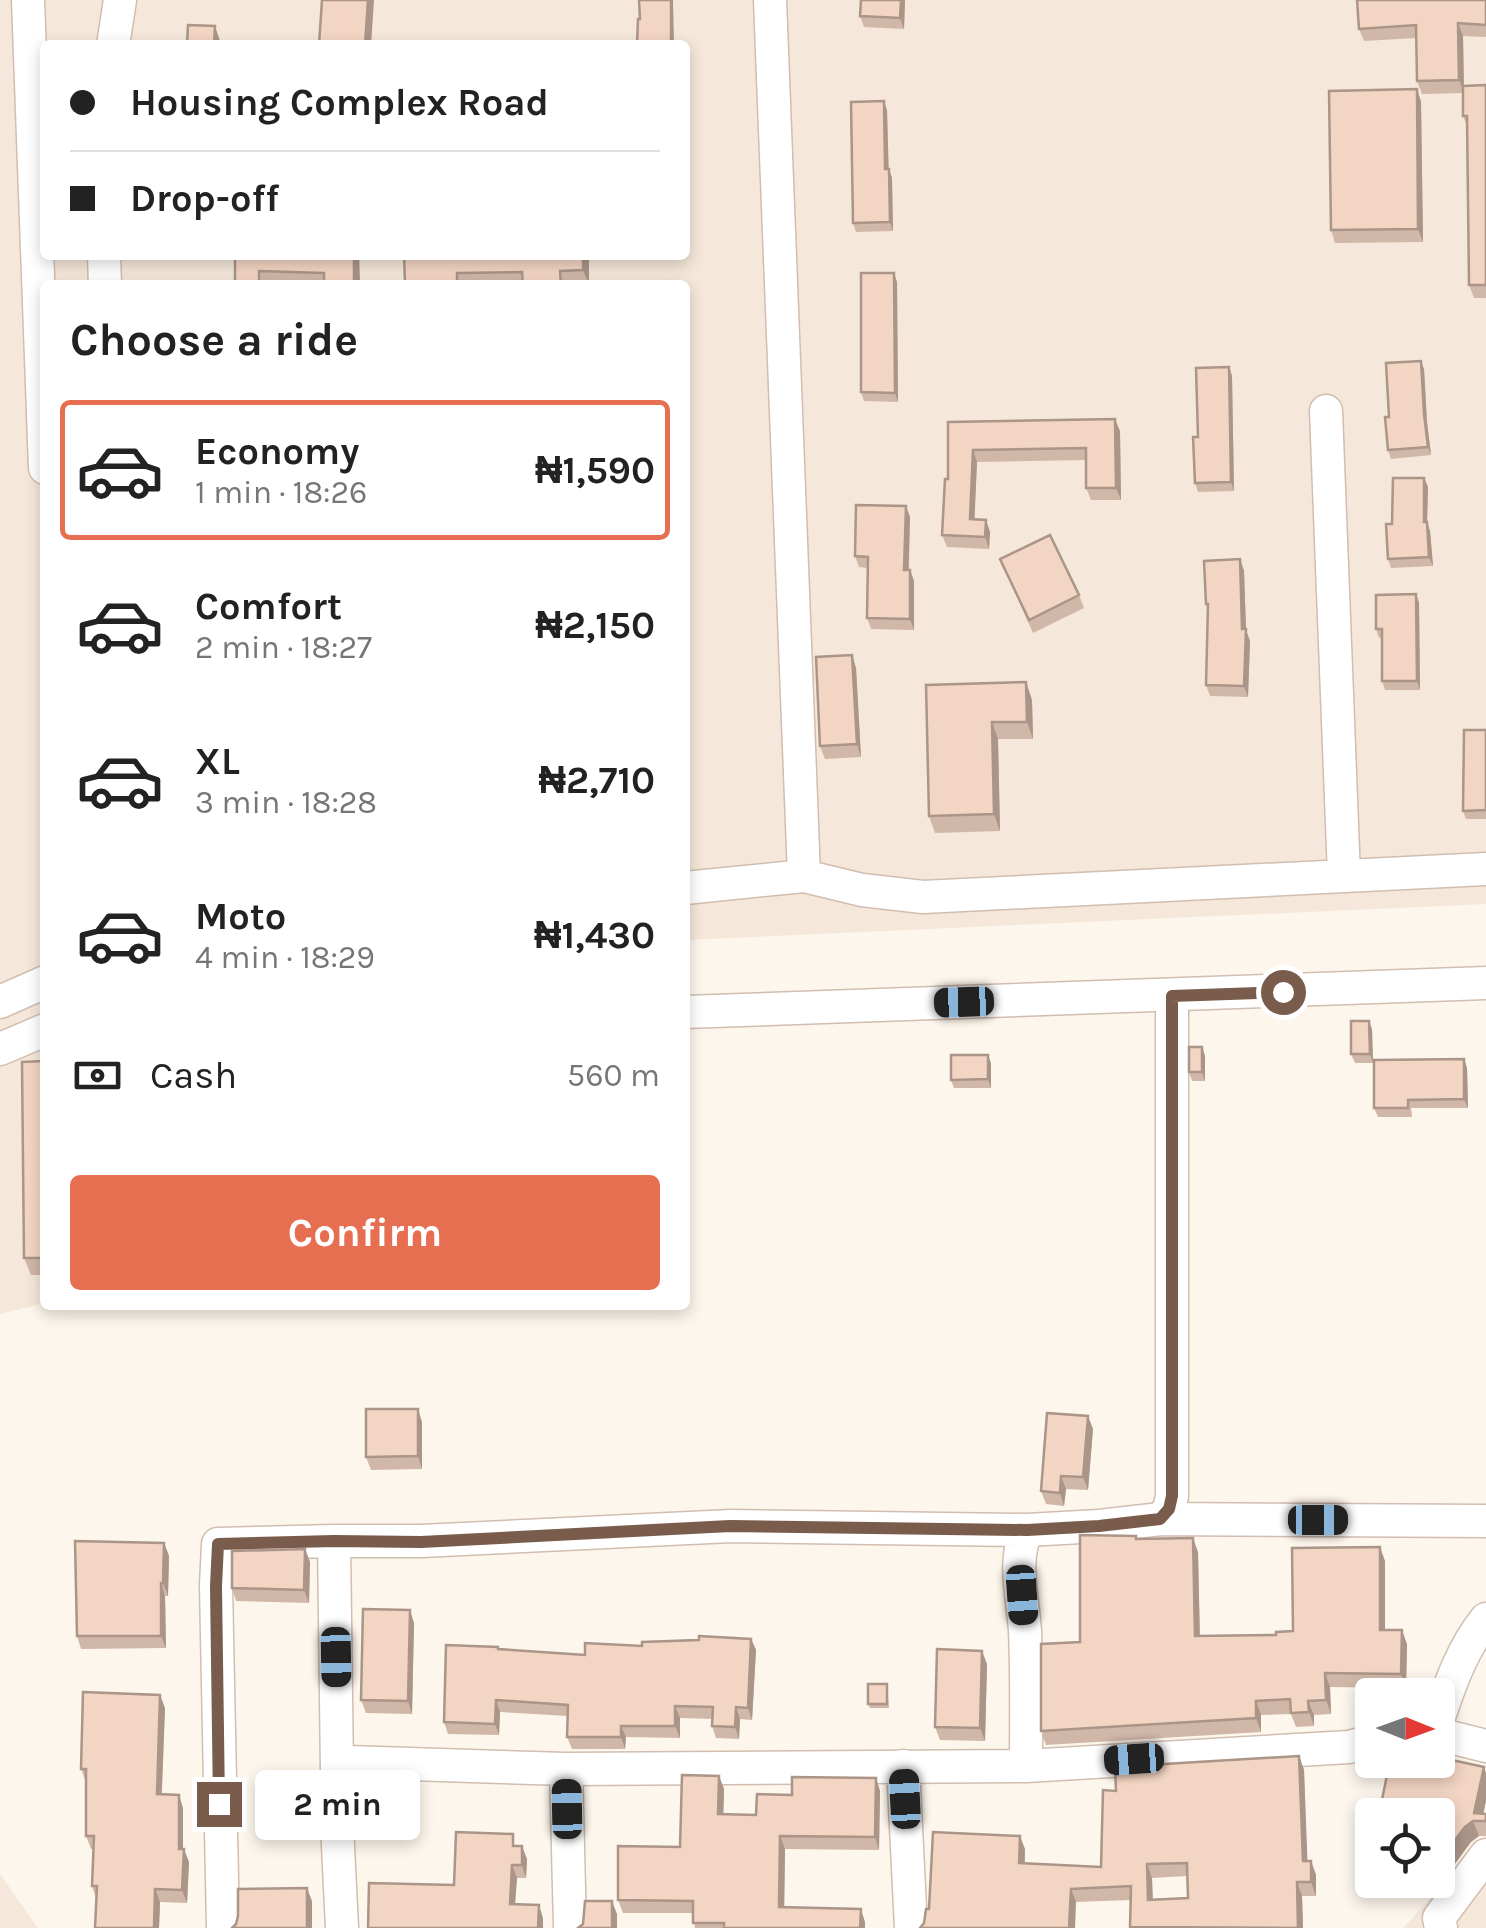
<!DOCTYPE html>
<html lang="en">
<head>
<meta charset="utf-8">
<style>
	:root { --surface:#fff; --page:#f6f6f6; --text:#222; --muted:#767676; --line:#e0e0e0; --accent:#e76f51 }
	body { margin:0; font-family:Karla,sans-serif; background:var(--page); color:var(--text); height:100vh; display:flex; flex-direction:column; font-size:38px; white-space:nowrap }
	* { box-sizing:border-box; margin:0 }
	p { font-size:32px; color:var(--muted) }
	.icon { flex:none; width:55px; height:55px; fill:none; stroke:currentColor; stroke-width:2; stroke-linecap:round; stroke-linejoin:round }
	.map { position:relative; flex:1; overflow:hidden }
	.details { position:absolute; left:40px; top:280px; width:650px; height:1030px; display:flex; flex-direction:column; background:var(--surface); border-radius:10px; box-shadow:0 5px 15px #0003 }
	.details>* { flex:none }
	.banner { position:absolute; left:40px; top:40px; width:650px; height:220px; border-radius:10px; box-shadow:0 5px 15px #0003; display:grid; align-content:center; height:220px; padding:0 30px; background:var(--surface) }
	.needle { width:65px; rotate:91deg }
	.tools { position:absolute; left:1355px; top:1678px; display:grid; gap:20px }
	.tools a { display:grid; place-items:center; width:100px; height:100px; border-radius:10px; background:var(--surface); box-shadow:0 5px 15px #0003; font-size:50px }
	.end { position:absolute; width:45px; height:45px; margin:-22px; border:12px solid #7a5c4d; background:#fff; box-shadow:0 0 0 5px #fff }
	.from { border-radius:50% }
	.bubble { position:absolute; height:70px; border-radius:10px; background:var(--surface); box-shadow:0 5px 15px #0003; font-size:32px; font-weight:700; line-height:70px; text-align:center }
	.car { position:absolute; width:30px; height:60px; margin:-30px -15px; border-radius:12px; box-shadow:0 0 8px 2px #0007; background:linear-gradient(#222 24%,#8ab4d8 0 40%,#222 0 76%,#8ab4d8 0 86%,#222 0) }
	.banner b { display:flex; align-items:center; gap:35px; height:95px; font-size:38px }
	.banner b+b { border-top:2px solid var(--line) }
	.banner i { width:25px; height:25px; background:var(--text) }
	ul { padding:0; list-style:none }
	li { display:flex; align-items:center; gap:30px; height:140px; margin:0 20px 15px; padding:0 10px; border:5px solid transparent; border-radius:10px }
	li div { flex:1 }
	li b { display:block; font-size:38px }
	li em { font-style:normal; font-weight:700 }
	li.active { border-color:var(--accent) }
	li>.icon { width:90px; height:90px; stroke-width:1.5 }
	h2 { padding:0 30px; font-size:45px; line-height:120px }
	.pay { display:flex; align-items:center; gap:25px; height:110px; padding:0 30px; font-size:38px }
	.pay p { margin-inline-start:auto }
	.button { display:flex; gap:20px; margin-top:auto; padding:20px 30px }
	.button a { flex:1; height:115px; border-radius:10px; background:var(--accent); color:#fff; font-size:40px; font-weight:700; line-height:115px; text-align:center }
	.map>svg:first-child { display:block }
	.residential { fill:#f5e8da; fill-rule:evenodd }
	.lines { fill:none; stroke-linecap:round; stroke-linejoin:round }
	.minor-casing { stroke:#d1beb0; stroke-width:35 }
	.minor { stroke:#fff; stroke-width:32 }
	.wall { fill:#d1b7a8; fill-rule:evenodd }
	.shaded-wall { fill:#aa9588 }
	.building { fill:#f3d5c3; stroke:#aa9588; stroke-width:2.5; fill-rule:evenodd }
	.route { stroke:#7a5c4d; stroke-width:12 }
</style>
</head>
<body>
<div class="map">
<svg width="1486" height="1928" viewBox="0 0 1486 1928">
	<rect width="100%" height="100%" fill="#fdf6ec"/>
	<path class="residential" d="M0 0H1486V904L685 940V285H45V1303L0 1314ZM45 45H685V255H45Z
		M1486 1837V1928H1403Z
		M0 1874 38 1928H0Z"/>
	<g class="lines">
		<g class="minor-casing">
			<path id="minor" d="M28 0 45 468
				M770 0 804 876
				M113 45 120 0
				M104 255 105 285
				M1326 411 1344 876
				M685 888 804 876 862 890 923 897 1486 869
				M0 1002 45 982
				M685 1012 1486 983
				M0 1049 45 1030
				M1161 1519 1486 1521
				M334 1541H421L731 1526 1027 1530
				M1438 1720C1450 1684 1462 1649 1486 1619
				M1438 1734 1486 1746
				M903 1766 911 1928
				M1026 1766C1026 1721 1027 1676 1025 1631 1023 1599 1012 1560 1027 1530L1099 1526 1161 1519 1169 1509 1172 1496V995
				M566 1769 570 1928
				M223 1928 216 1586 218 1544 334 1541 337 1773
				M342 1928 335 1784 337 1773 348 1762 566 1769 1026 1766 1349 1747 1372 1741
				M1441 1928 1439 1918 1486 1855"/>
		</g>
		<use href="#minor" class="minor"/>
	</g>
	<path class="wall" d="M905 0 904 29 864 27 860 16Z
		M1486 0V37L1463 36 1464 86 1486 85V298H1474L1469 285 1467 126 1463 116V93L1422 94 1417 81 1416 38 1364 41 1359 29Z
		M1417 89 1421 102 1423 242 1335 243 1331 230Z
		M887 110 888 169 892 178 893 231 856 232 853 223Z
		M235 255H359L360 285 405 284 404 255H588L589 285H235Z
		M897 282 898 402 864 401 861 392Z
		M1229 367 1232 376 1234 491 1198 492 1195 483 1198 437Z
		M1424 369 1427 422 1431 455 1391 459 1388 450 1389 417Z
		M948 422 1120 431 1121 500H1091L1086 488V460L977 462 974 519 986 520 990 532 989 549 947 547 942 535 948 479Z
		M1424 478 1428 487 1427 523 1430 531 1433 566 1391 568 1388 559 1392 524Z
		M910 517 909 570H910L914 581V630L871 629 867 618 868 568 859 567 855 556Z
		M1000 559 1079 595 1084 608 1033 633Z
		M1240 559 1244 571 1246 630 1250 641 1248 697 1210 696 1206 685 1208 611 1206 604Z
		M1416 594 1419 603 1420 690H1385L1382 681V637L1379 638 1376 629Z
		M852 655 856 668 861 757 825 759 820 746Z
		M1026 682 1032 700 1033 739H998L1000 831 935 833 929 816 926 685Z
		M1486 730V819H1466L1463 811Z
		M1372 1029 1373 1063H1355L1351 1054Z
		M1202 1047 1205 1056V1081H1192L1189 1072Z
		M1464 1059 1467 1068 1468 1108H1411L1412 1117H1378L1374 1108Z
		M45 1061V1275H31L24 1258Z
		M991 1063V1088H954L951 1080Z
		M422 1422V1469L371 1470 366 1457Z
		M1093 1429 1088 1490 1066 1489 1064 1506 1046 1504 1041 1491Z
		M1136 1536 1138 1539 1198 1552 1200 1636 1276 1635 1293 1631 1385 1561V1630L1407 1644 1406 1688 1330 1687 1331 1714 1314 1715V1726L1296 1727 1291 1714 1261 1715V1732L1046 1745 1041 1731 1080 1642Z
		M164 1543 169 1556 168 1596H165L166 1648 81 1649 77 1636Z
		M305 1549 310 1562 309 1603 236 1601 232 1588Z
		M414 1623 412 1714 366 1713 361 1700Z
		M751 1639 756 1650 752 1720 740 1719 739 1739 716 1738 712 1726V1719L680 1718V1738L626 1737 625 1749H572L567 1737 568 1716 500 1712 499 1735 448 1734 444 1722 498 1649 585 1655 642 1646Z
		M987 1664 985 1741 940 1740 935 1727Z
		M887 1684 889 1708H870L868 1704Z
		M165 1708 162 1794 183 1808V1849L189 1862 187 1903 160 1902 159 1928H95L96 1898 92 1886 93 1849H91L86 1836V1782L81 1769Z
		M1299 1756 1304 1770 1307 1861H1311L1316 1875V1896H1302L1303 1928H1131V1900L1076 1902 924 1923 929 1909 1025 1849V1863L1101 1867 1116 1791ZM1187 1876 1188 1898 1153 1899 1152 1878Z
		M1486 1773V1801L1483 1814H1486V1836H1479L1471 1842 1451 1869 1438 1866V1815Z
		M719 1776 724 1789 723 1814 756 1815 792 1795 876 1778 880 1791 879 1850 785 1849 784 1907 865 1922V1928H695L693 1913H623L618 1900 680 1847Z
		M518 1846 527 1859 526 1878H517L515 1904 543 1918V1928H368L454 1885Z"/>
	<path class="shaded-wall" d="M368 0H374L371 45H365Z
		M671 0H673L674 45H671Z
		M901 0H905L904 29 900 18Z
		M1458 23 1463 36 1464 93 1459 80Z
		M215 26 220 41V45H214Z
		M1417 89 1421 102 1423 242 1418 229Z
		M884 101 887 110 889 178 885 169Z
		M889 169 892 178 893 231 890 222Z
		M354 255H359L360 285H354Z
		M583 255H588L589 257V285L583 270Z
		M894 273 897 282 898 402 895 393Z
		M1421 361 1424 369 1427 422 1431 455 1428 447 1424 414Z
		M1229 367 1232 376 1234 491 1231 482Z
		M1115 419 1120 431 1121 500 1116 488Z
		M973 450 977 462 974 531 970 519Z
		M1424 478 1428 487 1427 523 1430 531 1433 566 1429 557 1424 522Z
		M906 506 910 517 908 581 904 570Z
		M986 520 990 532 989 549 985 537Z
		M1240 559 1244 571 1246 630 1250 641 1248 697 1244 686Z
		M910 570 914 581V630L910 619Z
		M1416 594 1419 603 1420 690 1417 681Z
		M852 655 856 668 861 757 857 744Z
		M1026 682 1032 700 1033 739 1027 722Z
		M992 722 998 739 1000 831 994 814Z
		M1369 1021 1372 1029 1373 1063 1370 1054Z
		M1202 1047 1205 1056V1081L1202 1072Z
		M988 1055 991 1063V1088L988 1079Z
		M1464 1059 1467 1068 1468 1108 1464 1099Z
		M418 1409 422 1422V1469L418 1456Z
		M1088 1416 1093 1429 1088 1490 1083 1477Z
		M1061 1476 1066 1489 1064 1506 1060 1493Z
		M1193 1538 1198 1552 1200 1650 1195 1636Z
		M164 1543 169 1556 168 1596 163 1583Z
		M1380 1547 1385 1561V1644L1380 1630Z
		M305 1549 310 1562 309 1603 304 1590Z
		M161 1583 165 1596 166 1648 161 1636Z
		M410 1610 414 1623 412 1714 408 1701Z
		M1402 1630 1407 1644 1406 1688 1401 1674Z
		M751 1639 756 1650 752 1720 748 1708Z
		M982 1651 987 1664 985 1741 980 1728Z
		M1325 1673 1330 1687 1331 1714 1326 1700Z
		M160 1695 165 1708 161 1807 157 1794Z
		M496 1700 500 1712 499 1735 495 1724Z
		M1256 1701 1261 1715V1732L1256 1718Z
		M1308 1701 1314 1715V1726L1309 1712Z
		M675 1706 680 1718V1738L675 1726Z
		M736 1707 740 1719 739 1739 735 1727Z
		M621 1726 626 1737 625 1749 621 1737Z
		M1299 1756 1304 1770 1308 1875 1303 1861Z
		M1484 1767 1486 1773V1801L1482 1820 1474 1813Z
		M719 1776 724 1789 723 1827 718 1814Z
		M876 1778 880 1791 879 1850 875 1837Z
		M179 1795 183 1808V1862L179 1849Z
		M1473 1821 1479 1836 1471 1842 1451 1869 1445 1853 1465 1827Z
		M780 1836 785 1849 784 1920 779 1907Z
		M1020 1836 1025 1849 1024 1876 1019 1863Z
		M522 1846 527 1859 526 1878 522 1865Z
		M184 1849 189 1862 187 1903 182 1890Z
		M1311 1861 1316 1875V1896L1311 1882Z
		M1147 1864 1152 1878 1153 1913 1148 1900Z
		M512 1865 517 1878 514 1917 510 1904Z
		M1297 1882 1302 1896 1303 1928H1298Z
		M307 1888 312 1901V1928H307Z
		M155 1889 160 1902 159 1928H154Z
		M1071 1889 1076 1902 1075 1928H1069Z
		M612 1901 617 1914V1928H612Z
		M539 1905 543 1918V1928H538Z
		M861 1909 865 1922V1928H860Z"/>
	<path class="building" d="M322 0H368L365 45H319Z
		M639 0H671V45H637L638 19H640Z
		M861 0H901L900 18 860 16Z
		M1357 0H1486V25L1458 23 1459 80 1417 81 1416 25 1359 29Z
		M188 25 215 26 214 45H187Z
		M1486 85V285H1469L1467 116H1463V86Z
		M1417 89 1418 229 1331 230 1329 91Z
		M884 101 885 169H889L890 222 853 223 851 102Z
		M235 255H354V285L405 284 404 255H583V270L560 271 561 285H523L522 272 457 273V285H324V273L259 271V285H235Z
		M861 273H894L895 393 861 392Z
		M1421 361 1424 414 1428 447 1388 450 1385 417H1389L1386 363Z
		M1229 367 1231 482 1195 483 1193 437H1198L1196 368Z
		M1115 419 1116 488H1086V448L973 450 970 519 986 520 985 537 942 535 945 479H948V422Z
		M1393 478H1424V522H1427L1429 557 1388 559 1386 524H1392Z
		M856 505 906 506 904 570H910V619L867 618 868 557 855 556Z
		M1050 535 1079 595 1029 620 1000 559Z
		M1240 559 1242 629H1246L1244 686 1206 685 1208 604H1206L1204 561Z
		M1416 594 1417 681H1382V629H1376V595Z
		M852 655 857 744 820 746 816 657Z
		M1026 682 1027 722H992L994 814 929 816 926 685Z
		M1464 730H1486V810L1463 811Z
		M1351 1021H1369L1370 1054H1351Z
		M1189 1047H1202V1072H1189Z
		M951 1055H988V1079L951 1080Z
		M1464 1059V1099L1408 1100V1108H1374V1060Z
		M45 1061V1258H24L22 1062Z
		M366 1409H418V1456L366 1457Z
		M1047 1413 1088 1416 1083 1477 1061 1476 1060 1493 1041 1491Z
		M1080 1535 1136 1536V1539L1193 1538 1195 1636 1276 1635V1632L1293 1631 1292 1548 1380 1547V1630H1402L1401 1674 1325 1673 1326 1700 1308 1701 1309 1712 1291 1713 1290 1699 1256 1701V1718L1041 1731V1644L1080 1642Z
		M75 1541 164 1543 163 1583H161V1636H77Z
		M305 1549 304 1590 232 1588V1551Z
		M363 1609 410 1610 408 1701 361 1700Z
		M699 1636 751 1639 748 1708 736 1707 735 1727 712 1726 713 1707 675 1706V1726H621V1737H567L568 1705 496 1700 495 1724 444 1722 446 1645 498 1647V1649L585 1655V1643L642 1646V1642L699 1640Z
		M937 1649 982 1651 980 1728 935 1727Z
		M868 1684H887V1704H868Z
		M83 1692 160 1695 157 1794 179 1795V1849H184L182 1890 155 1889 154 1928H95L97 1886H92L94 1836H86V1769H81Z
		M1299 1756 1303 1861H1311V1882H1297L1298 1928 1130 1927 1131 1886 1071 1889 1069 1928H920L924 1923 926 1909H929L933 1832 1020 1836 1019 1863 1101 1867 1103 1790 1116 1791 1115 1767ZM1187 1863 1188 1898 1148 1900 1147 1864Z
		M1438 1757 1484 1767 1474 1813 1486 1814V1821H1473L1465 1827 1445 1853 1438 1851V1815H1379L1390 1760H1438Z
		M682 1775 719 1776 718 1814 756 1815 757 1794 792 1795V1777L876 1778 875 1837 780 1836 779 1907 861 1909 860 1928H724V1923H693V1901L618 1900V1846L680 1847Z
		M456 1832 513 1834V1846H522V1865H512L510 1904 539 1905 538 1928H368L369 1883 454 1885Z
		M307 1888V1928H232L236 1924 238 1916V1889Z
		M585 1901H612V1928H578L583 1924Z"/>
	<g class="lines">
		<path class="route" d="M219 1804 216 1586 218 1544 334 1541 421 1542 730 1526 1027 1530 1099 1526 1160 1519 1169 1509 1172 1496V996L1283 992"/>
	</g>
</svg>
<div class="tools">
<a><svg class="needle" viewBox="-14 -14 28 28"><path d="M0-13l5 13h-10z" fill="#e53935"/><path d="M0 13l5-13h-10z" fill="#767676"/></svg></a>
<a><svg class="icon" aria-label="locate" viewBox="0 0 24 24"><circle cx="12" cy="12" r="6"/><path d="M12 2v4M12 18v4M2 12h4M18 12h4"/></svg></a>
</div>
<i class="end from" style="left:1283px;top:992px"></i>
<i class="end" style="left:219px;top:1804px"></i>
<div class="bubble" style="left:255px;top:1770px;width:165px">2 min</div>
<i class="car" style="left:964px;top:1002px;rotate:268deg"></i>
<i class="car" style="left:1318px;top:1520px;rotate:90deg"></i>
<i class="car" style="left:1022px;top:1595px;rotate:176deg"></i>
<i class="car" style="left:336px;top:1657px;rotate:179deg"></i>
<i class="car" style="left:1134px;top:1759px;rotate:266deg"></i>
<i class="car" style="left:905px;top:1799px;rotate:357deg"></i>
<i class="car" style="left:567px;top:1809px;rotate:359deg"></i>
<div class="banner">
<b><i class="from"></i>Housing Complex Road</b>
<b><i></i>Drop-off</b>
</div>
<section class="details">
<h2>Choose a ride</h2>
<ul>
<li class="active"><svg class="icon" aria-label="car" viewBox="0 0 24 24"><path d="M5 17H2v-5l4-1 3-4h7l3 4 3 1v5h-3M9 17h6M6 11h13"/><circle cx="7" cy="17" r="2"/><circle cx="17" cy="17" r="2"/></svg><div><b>Economy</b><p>1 min · 18:26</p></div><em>₦1,590</em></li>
<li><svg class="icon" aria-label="car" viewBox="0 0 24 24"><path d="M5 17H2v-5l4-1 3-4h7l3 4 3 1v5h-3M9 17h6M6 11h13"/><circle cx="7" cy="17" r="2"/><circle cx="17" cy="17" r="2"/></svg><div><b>Comfort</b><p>2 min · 18:27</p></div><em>₦2,150</em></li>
<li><svg class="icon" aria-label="car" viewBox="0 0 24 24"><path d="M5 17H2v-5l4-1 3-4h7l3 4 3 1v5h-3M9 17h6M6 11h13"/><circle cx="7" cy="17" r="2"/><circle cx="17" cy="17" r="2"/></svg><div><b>XL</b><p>3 min · 18:28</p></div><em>₦2,710</em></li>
<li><svg class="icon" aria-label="car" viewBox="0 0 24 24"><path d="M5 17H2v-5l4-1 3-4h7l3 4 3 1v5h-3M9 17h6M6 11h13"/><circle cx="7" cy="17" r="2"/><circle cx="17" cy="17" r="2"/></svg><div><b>Moto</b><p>4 min · 18:29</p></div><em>₦1,430</em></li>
</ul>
<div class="pay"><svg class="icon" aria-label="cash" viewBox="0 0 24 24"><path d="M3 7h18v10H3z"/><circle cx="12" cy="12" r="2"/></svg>Cash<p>560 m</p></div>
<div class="button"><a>Confirm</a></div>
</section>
</div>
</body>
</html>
